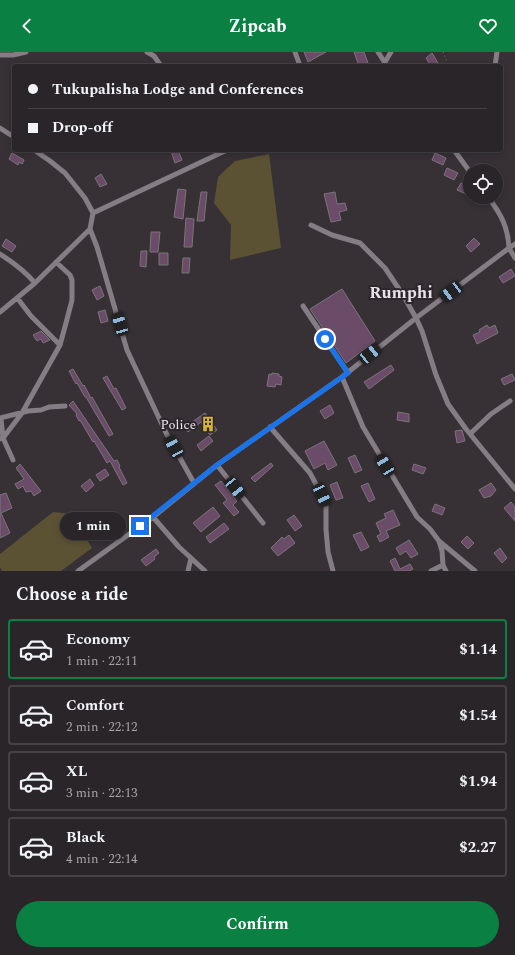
<!DOCTYPE html>
<html lang="en">
<head>
<meta charset="utf-8">
<style>
	:root { --surface:#292528; --page:#353134; --text:#f1f3f6; --muted:#a5a5a8; --line:#454245; --accent:#0b8043 }
	body { margin:0; font-family:Spectral,serif; background:var(--page); color:var(--text); height:100vh; display:flex; flex-direction:column; font-size:15px; white-space:nowrap }
	* { box-sizing:border-box; margin:0 }
	p { font-size:13px; color:var(--muted) }
	.icon { flex:none; width:22px; height:22px; fill:none; stroke:currentColor; stroke-width:2; stroke-linecap:round; stroke-linejoin:round }
	.map { position:relative; height:519px; overflow:hidden }
	.details { display:flex; flex-direction:column; background:var(--surface); flex:1 }
	.details>* { flex:none }
	.hud { position:absolute; left:12px; top:12px; width:491px; height:88px; border-radius:4px; box-shadow:0 2px 6px #0003,0 0 0 1px var(--line); display:grid; align-content:center; height:88px; padding:0 16px; background:var(--surface) }
	.buttons { position:absolute; left:463px; top:112px; display:grid; gap:8px }
	.buttons a { display:grid; place-items:center; width:40px; height:40px; border-radius:50%; background:var(--surface); box-shadow:0 2px 6px #0003,0 0 0 1px var(--line); font-size:20px }
	.end { position:absolute; width:18px; height:18px; margin:-9px; border:5px solid #1a73e8; background:#fff; box-shadow:0 0 0 2px #fff }
	.from { border-radius:50% }
	.bubble { position:absolute; height:28px; border-radius:14px; background:var(--surface); box-shadow:0 2px 6px #0003,0 0 0 1px var(--line); font-size:13px; font-weight:700; line-height:28px; text-align:center }
	.car { position:absolute; width:12px; height:24px; margin:-12px -6px; border-radius:5px; box-shadow:0 0 3px 1px #0007; background:linear-gradient(#222 24%,#8ab4d8 0 40%,#222 0 76%,#8ab4d8 0 86%,#222 0) }
	.hud b { display:flex; align-items:center; gap:14px; height:38px; font-size:15px }
	.hud b+b { border-top:1px solid var(--line) }
	.hud i { width:10px; height:10px; background:var(--text) }
	ul { padding:0; list-style:none }
	li { display:flex; align-items:center; gap:12px; height:60px; margin:0 8px 6px; padding:0 8px; border:2px solid var(--line); border-radius:4px }
	li div { flex:1 }
	li b { display:block; font-size:15px }
	li em { font-style:normal; font-weight:700 }
	li.active { border-color:var(--accent) }
	li>.icon { width:36px; height:36px; stroke-width:1.5 }
	h2 { padding:0 16px; font-size:18px; line-height:48px }
	.primary-button { display:flex; gap:8px; margin-top:auto; padding:8px 16px }
	.primary-button a { flex:1; height:46px; border-radius:24px; background:var(--accent); color:#fff; font-size:16px; font-weight:700; line-height:46px; text-align:center }
	header { display:flex; justify-content:space-between; align-items:center; height:52px; padding:0 16px; background:var(--accent); color:#fff; font-size:18px; font-weight:700 }
	.map>svg:first-child { display:block }
	.green { fill:#5b5234 }
	.building { fill:#6a4c68; stroke:#7b747a }
	.lines { fill:none; stroke-linecap:round; stroke-linejoin:round }
	.path { stroke:#757074; stroke-width:1; stroke-dasharray:1 3; stroke-linecap:butt }
	.street { stroke:#847d83; stroke-width:5 }
	.route { stroke:#1a73e8; stroke-width:5 }
	.labels { text-anchor:middle; stroke-width:4; stroke-linejoin:round; paint-order:stroke }
	.poi-label { font-size:13px; fill:#f0ecef; stroke:#2d272c; text-anchor:end }
	.district-label { font-size:17px; font-weight:bold; fill:#e9e1e8; stroke:#2d272c }
</style>
</head>
<body>
<header><svg class="icon" aria-label="back" viewBox="0 0 24 24"><path d="M15 5l-7 7 7 7"/></svg>Zipcab<svg class="icon" aria-label="heart" viewBox="0 0 24 24"><path d="M12 20l-8-8c-3-5 5-10 8-4 3-6 11-1 8 4z"/></svg></header>
<div class="map">
<svg width="515" height="519" viewBox="0 0 515 519">
	<rect width="100%" height="100%" fill="#373136"/>
	<path class="green" d="M269 102 281 196 230 208 231 173 214 151 218 125 235 109Z
		M53 460 71 462 92 496 61 519H2L0 515V502Z"/>
	<path class="building" d="M304 0H326L308 10Z
		M354 0H364L369 14H359Z
		M432 1 438 11 434 14H431L426 6Z
		M174 98H178L182 108 175 111 171 99Z
		M12 101 24 108 22 112 19 110 18 113 9 107Z
		M435 101 446 106 443 113 432 108Z
		M447 116 458 121 454 128 444 123Z
		M101 122 107 132 100 135 95 126Z
		M461 131 470 135 468 143 457 138Z
		M178 137 186 138 183 167 174 165Z
		M201 140H207L204 169H197Z
		M335 140 337 152 345 151 347 158 339 160 341 168 331 170 324 142Z
		M186 166 194 167 192 195H184Z
		M151 180H160L158 200H150Z
		M474 186 480 192 471 200 466 194Z
		M6 187 16 194 12 200 2 194Z
		M141 199H147L146 215 140 214Z
		M159 201H168V213H159Z
		M183 206H190L189 221H182Z
		M511 217 515 224 503 231 499 225Z
		M100 234 104 244 97 248 92 238Z
		M342 237 375 289 346 311 310 257Z
		M105 258 108 269 101 271 98 260Z
		M487 273 489 276 495 273 498 281 477 292 473 283 480 280 479 278Z
		M41 279 50 288 43 291 41 287 37 289 33 283Z
		M391 313 394 318 369 337 364 330Z
		M73 317 83 334 84 333 91 346 92 345 113 382 109 384 86 345H85L77 331 76 332 69 319Z
		M272 321 279 322V324L282 325 281 333 276 332 275 335 267 334 269 322 271 323Z
		M512 322 515 328 504 333 501 327Z
		M107 324 114 337 116 336 126 356 122 358 103 326Z
		M73 349 114 409 117 408 120 414 119 415 127 431 123 433 110 409 107 411 94 389 93 390 80 368 79 369 76 363 77 362 69 353Z
		M330 353 334 361 325 367 320 359Z
		M398 360 409 362V370L397 368Z
		M205 361 217 378 210 383 201 370 188 380 185 375Z
		M462 378 465 389 457 391 455 379Z
		M209 384 213 389 201 399 197 393Z
		M324 389 337 413 328 418 325 411 314 417 305 399Z
		M355 403 362 418 355 421 348 406Z
		M271 411 273 414 255 430 251 426Z
		M20 412 41 439 34 444 31 439 26 440 23 434 18 437 15 432 24 427 16 416Z
		M414 412 426 416 423 422 412 418Z
		M105 417 109 423 100 429 96 423Z
		M90 427 94 433 86 440 81 434Z
		M221 429 237 449 233 453 239 460 234 464 223 451 227 448 215 433Z
		M337 430 343 446 336 448 330 433Z
		M368 431 375 447 369 450 361 434Z
		M491 431 496 438 491 444 484 446 479 438Z
		M6 441 12 456 1 461 10 481 0 486V443Z
		M511 450 515 455V469L504 456Z
		M435 452 445 456 442 463 432 459Z
		M213 455 220 464 201 480 193 471Z
		M393 458 400 473 386 479 389 485 380 490 377 484 381 482 376 471 386 466 384 462Z
		M294 463 302 474 295 479 287 468Z
		M224 471 229 477 210 491 206 485Z
		M361 480 369 495 361 499 353 483Z
		M289 483 295 491 278 504 271 496 282 485 284 487Z
		M467 484 474 491 468 497 461 490Z
		M409 488 418 502 411 506 406 499 400 503 396 496Z
		M500 496 507 506 502 511 494 501Z
		M156 497 159 501 154 505 155 507 146 514 141 508Z
		M395 506 400 517 410 512 413 517 409 519H395L390 509Z"/>
	<g class="lines">
		<path class="path" d="M443 0 449 14"/>
		<path class="street" d="M147 0 154 4 161 14
			M295 0 300 14
			M378 0 387 14
			M0 3H13L26 0
			M385 10 391 0
			M495 14 497 0
			M0 76 14 85
			M34 98 50 109 65 121 85 146 93 161 90 177 97 195 127 298 167 383 194 431
			M454 98 470 120
			M93 161 227 98
			M311 173 332 183 360 191 385 216 403 243 416 266 422 279 436 323 448 352 466 377 515 437
			M515 192 509 196 515 206
			M0 202C14 211 25 219 35 231
			M18 247 31 264 60 293
			M303 254 348 321
			M0 260 35 231 90 177
			M342 325 363 375 417 465 430 477 439 489 442 499 443 513 446 519
			M0 366 28 359 41 358 49 355 65 354
			M1 367 3 386 13 408
			M270 375 310 421 326 451V477L328 500 333 519
			M471 381 491 362 510 349
			M0 387 3 386 22 361 60 293 66 271 72 248V228L70 223 56 210
			M217 413 263 471
			M153 465 179 495 191 506 188 519
			M439 489 475 519
			M191 506 205 519
			M78 519 153 465 217 413 342 325 416 266 509 196C508 175 501 162 488 145
			M431 519 443 513"/>
	</g>
	<g class="lines">
		<path class="route" d="M140 474 217 413 348 321 325 287"/>
	</g>
	<defs>
		<g id="building-bare" transform="scale(1.2)"><path d="M-4-6H4V6H1V3H-1V6H-4ZM-2.5-4.3h1.7v1.8h-1.7ZM.8-4.3h1.7v1.8H.8ZM-2.5-1h1.7V.8h-1.7ZM.8-1h1.7V.8H.8Z" fill="#d6b534" stroke="#2d272c" stroke-width="2.5" paint-order="stroke"/></g>
	</defs>
	<g fill-rule="evenodd">
		<use href="#building-bare" x="208" y="372"/>
	</g>
	<g class="labels">
		<g class="poi-label">
			<text x="196" y="377">Police</text>
		</g>
		<g class="district-label">
			<text x="401" y="246">Rumphi</text>
		</g>
	</g>
</svg>
<div class="buttons">
<a><svg class="icon" aria-label="locate" viewBox="0 0 24 24"><circle cx="12" cy="12" r="6"/><path d="M12 2v4M12 18v4M2 12h4M18 12h4"/></svg></a>
</div>
<i class="end from" style="left:325px;top:287px"></i>
<i class="end" style="left:140px;top:474px"></i>
<div class="bubble" style="left:60px;top:460px;width:66px">1 min</div>
<i class="car" style="left:451px;top:240px;rotate:233deg"></i>
<i class="car" style="left:120px;top:272px;rotate:344deg"></i>
<i class="car" style="left:370px;top:302px;rotate:51deg"></i>
<i class="car" style="left:174px;top:395px;rotate:331deg"></i>
<i class="car" style="left:385px;top:413px;rotate:329deg"></i>
<i class="car" style="left:235px;top:436px;rotate:141deg"></i>
<i class="car" style="left:322px;top:443px;rotate:155deg"></i>
<div class="hud">
<b><i class="from"></i>Tukupalisha Lodge and Conferences</b>
<b><i></i>Drop-off</b>
</div>
</div>
<section class="details">
<h2>Choose a ride</h2>
<ul>
<li class="active"><svg class="icon" aria-label="car" viewBox="0 0 24 24"><path d="M5 17H2v-5l4-1 3-4h7l3 4 3 1v5h-3M9 17h6M6 11h13"/><circle cx="7" cy="17" r="2"/><circle cx="17" cy="17" r="2"/></svg><div><b>Economy</b><p>1 min · 22:11</p></div><em>$1.14</em></li>
<li><svg class="icon" aria-label="car" viewBox="0 0 24 24"><path d="M5 17H2v-5l4-1 3-4h7l3 4 3 1v5h-3M9 17h6M6 11h13"/><circle cx="7" cy="17" r="2"/><circle cx="17" cy="17" r="2"/></svg><div><b>Comfort</b><p>2 min · 22:12</p></div><em>$1.54</em></li>
<li><svg class="icon" aria-label="car" viewBox="0 0 24 24"><path d="M5 17H2v-5l4-1 3-4h7l3 4 3 1v5h-3M9 17h6M6 11h13"/><circle cx="7" cy="17" r="2"/><circle cx="17" cy="17" r="2"/></svg><div><b>XL</b><p>3 min · 22:13</p></div><em>$1.94</em></li>
<li><svg class="icon" aria-label="car" viewBox="0 0 24 24"><path d="M5 17H2v-5l4-1 3-4h7l3 4 3 1v5h-3M9 17h6M6 11h13"/><circle cx="7" cy="17" r="2"/><circle cx="17" cy="17" r="2"/></svg><div><b>Black</b><p>4 min · 22:14</p></div><em>$2.27</em></li>
</ul>
<div class="primary-button"><a>Confirm</a></div>
</section>
</body>
</html>
